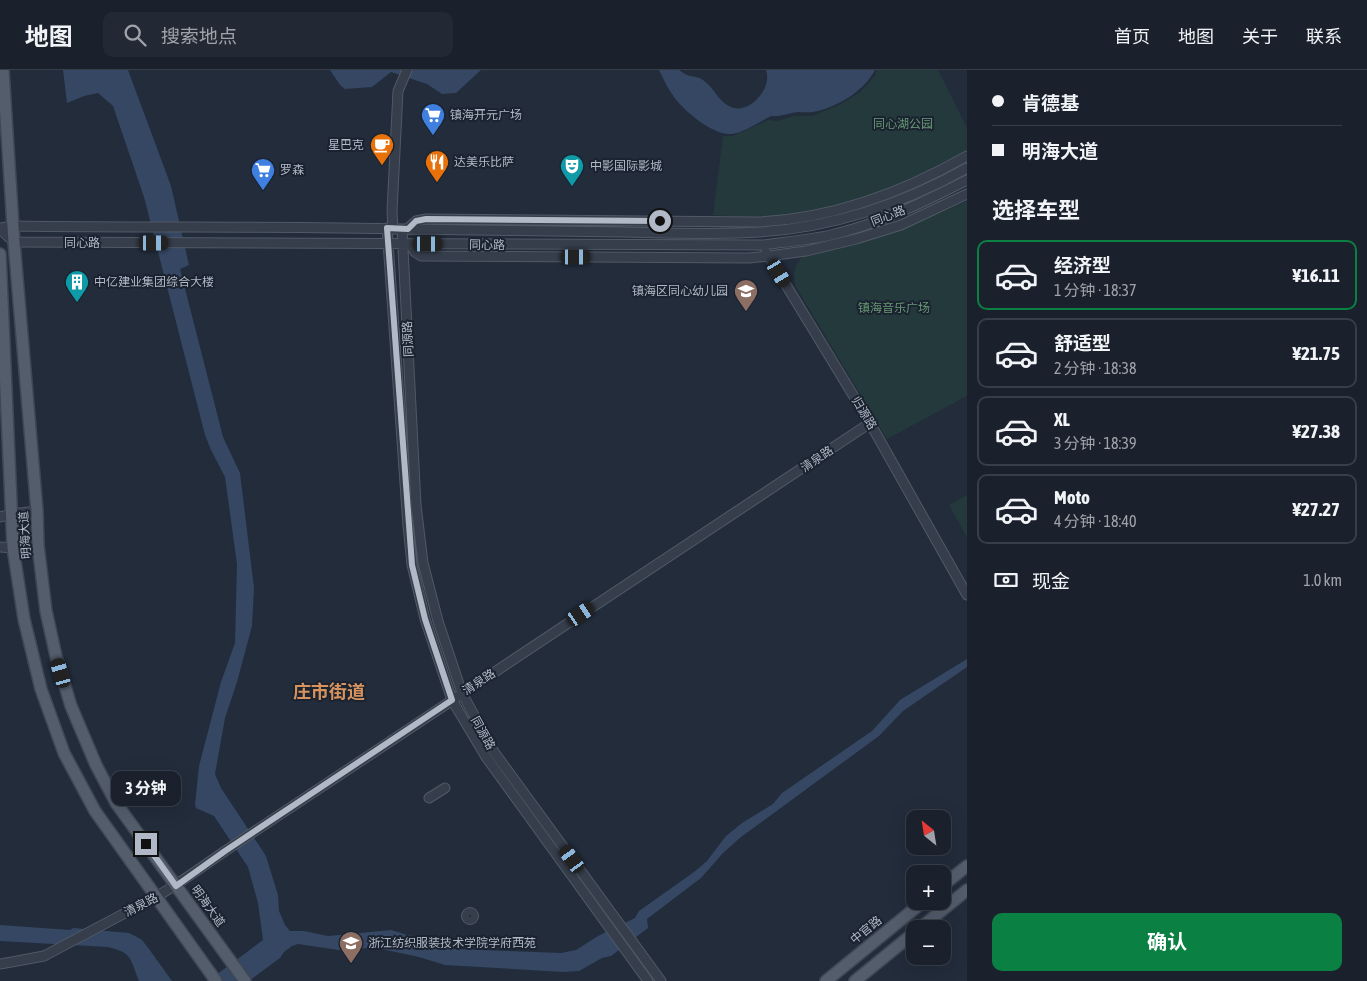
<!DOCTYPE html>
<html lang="zh">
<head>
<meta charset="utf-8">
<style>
	:root { --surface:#1a212c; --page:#232934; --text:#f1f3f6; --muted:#9fa3a9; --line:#383e48; --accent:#0b8043 }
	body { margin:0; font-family:"Asap Condensed","Noto Sans SC",sans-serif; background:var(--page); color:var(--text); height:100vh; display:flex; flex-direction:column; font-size:19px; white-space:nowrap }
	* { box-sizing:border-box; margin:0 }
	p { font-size:16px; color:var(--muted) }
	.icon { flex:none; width:28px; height:28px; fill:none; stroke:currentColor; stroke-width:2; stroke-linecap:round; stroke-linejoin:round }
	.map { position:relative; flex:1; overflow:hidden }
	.drawer { display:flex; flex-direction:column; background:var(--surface); width:400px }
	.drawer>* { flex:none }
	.banner { display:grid; align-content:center; height:110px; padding:0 25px; background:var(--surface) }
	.needle { width:32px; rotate:330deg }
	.controls { position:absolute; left:906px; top:740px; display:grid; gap:10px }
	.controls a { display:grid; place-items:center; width:45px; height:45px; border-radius:10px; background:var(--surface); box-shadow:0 5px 20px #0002,0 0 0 1px var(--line); font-size:25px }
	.end { position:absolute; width:22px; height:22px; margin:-11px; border:6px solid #b1b9c7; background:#111; box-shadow:0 0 0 2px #111 }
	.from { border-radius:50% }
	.bubble { position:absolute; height:35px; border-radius:10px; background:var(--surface); box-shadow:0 5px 20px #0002,0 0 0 1px var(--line); font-size:16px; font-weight:700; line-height:35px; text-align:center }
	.car { position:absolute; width:15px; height:30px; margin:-15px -8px; border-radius:6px; box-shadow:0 0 4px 1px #0007; background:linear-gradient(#222 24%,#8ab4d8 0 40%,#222 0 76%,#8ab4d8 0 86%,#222 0) }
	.banner b { display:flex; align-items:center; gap:18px; height:48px; font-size:19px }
	.banner b+b { border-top:1px solid var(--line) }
	.banner i { width:12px; height:12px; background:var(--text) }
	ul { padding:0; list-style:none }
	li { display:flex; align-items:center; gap:15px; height:70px; margin:0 10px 8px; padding:0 15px; border:2px solid var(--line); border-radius:10px }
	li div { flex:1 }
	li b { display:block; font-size:19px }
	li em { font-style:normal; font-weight:700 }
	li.current { border-color:var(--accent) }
	li>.icon { width:45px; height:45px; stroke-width:1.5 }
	h2 { padding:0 25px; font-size:22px; line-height:60px }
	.pay { display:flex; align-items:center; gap:12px; height:55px; padding:0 25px; font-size:19px }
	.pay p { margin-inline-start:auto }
	.action { display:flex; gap:10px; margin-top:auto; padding:10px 25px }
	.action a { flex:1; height:58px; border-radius:10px; background:var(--accent); color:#fff; font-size:20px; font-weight:700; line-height:58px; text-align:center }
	header { display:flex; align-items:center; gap:30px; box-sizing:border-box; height:70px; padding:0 25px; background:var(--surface); border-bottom:1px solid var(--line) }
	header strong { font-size:24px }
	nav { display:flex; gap:28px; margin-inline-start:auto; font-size:18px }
	.search { width:350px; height:45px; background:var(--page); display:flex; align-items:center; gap:12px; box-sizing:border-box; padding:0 18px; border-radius:10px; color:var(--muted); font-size:19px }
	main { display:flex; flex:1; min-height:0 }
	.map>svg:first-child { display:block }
	.green { fill:#24393c }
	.water { fill:#354763 }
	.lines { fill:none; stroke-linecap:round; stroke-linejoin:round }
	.minor-casing { stroke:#515966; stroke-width:11 }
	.major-casing { stroke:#3f4754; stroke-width:14 }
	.minor { stroke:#363e4c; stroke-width:9 }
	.major { stroke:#535d6c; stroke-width:11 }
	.minor-bridge-casing { stroke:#515966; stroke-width:11; stroke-linecap:butt }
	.minor-bridge { stroke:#363e4c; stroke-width:9 }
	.route { stroke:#b1b9c7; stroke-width:6 }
	.labels { text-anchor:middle; stroke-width:4; stroke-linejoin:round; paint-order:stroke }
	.poi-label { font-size:12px; fill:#b1b9c7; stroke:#1b2330; text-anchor:start }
	.park-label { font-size:12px; fill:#679973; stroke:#1b2330 }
	.street-label { font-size:12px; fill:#b1b9c7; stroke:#1b2330 }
	.district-label { font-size:18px; font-weight:bold; fill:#d6935d; stroke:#1b2330 }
</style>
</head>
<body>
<header>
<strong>地图</strong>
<div class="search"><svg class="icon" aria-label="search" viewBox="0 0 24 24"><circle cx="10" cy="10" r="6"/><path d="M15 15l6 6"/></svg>搜索地点</div>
<nav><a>首页</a><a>地图</a><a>关于</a><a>联系</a></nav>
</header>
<main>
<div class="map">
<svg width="967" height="911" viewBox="0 0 967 911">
	<rect width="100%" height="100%" fill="#222c3b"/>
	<path class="green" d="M877 0H938L967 58V80C909 117 842 141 774 147 754 149 733 146 713 145L723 66H732L769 50 777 51 793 46H812L841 34 860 22 875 6Z
		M967 131V326L887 369 796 217C792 205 794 197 802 187L899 160Z
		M967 425V467L949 435Z"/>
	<path class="water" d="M63 0H128L171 116 189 195 180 199 223 367 240 403 254 518 252 556 237 612 225 648 215 704 221 718 266 786 278 825 279 841 285 855 290 861H304L328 866 391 860 454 879 561 883 576 880 598 866 635 848 639 841 694 802 707 791 726 766 742 753 773 734 782 723 872 661 900 630 967 589V597L903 641 879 666 741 767 723 783 701 808 647 849 648 858 611 886 602 888 579 901 563 902 445 895 419 887 381 879 366 878 345 881 298 874 292 876 284 882 280 888 249 911H208L263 870 258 833 248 797 214 746 196 738 195 734 199 696 221 612 235 573 237 494 225 407 211 380 205 365 144 127 113 36 98 23 84 26 67 33Z
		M330 0H481L456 23 442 24 427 14 391 2 372 17 345 19 340 15Z
		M659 0C665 0 674 0 679 0 681 1 683 3 685 4 691 7 698 6 703 10 714 17 718 32 731 37 749 45 773 18 766 0H875C864 21 840 35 818 41 811 43 805 42 798 42 789 43 780 47 771 46 759 52 745 62 732 64 713 66 681 39 672 24 667 17 663 8 659 0Z
		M0 855 70 860 73 858 129 863 135 866 142 870 149 879 172 911H139C130 889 133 883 108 877L0 871Z"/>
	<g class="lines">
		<g class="minor-casing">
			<path id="minor" d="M0 158 13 156C144 158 275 156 406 159 479 160 551 161 624 162 669 163 716 165 760 162 834 157 903 134 967 98
				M387 158 408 456 412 495 425 549 452 630 486 687 648 911
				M0 159 14 172 762 175C785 172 808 170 831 165 879 154 924 132 967 110
				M393 159 392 141 398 21 407 0
				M402 159 416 435 423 493 438 551 462 623 494 682 661 911
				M407 159 416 151 426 149 757 152C832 149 902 123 967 86
				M410 174 415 182 421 186 749 188 769 186 806 181 856 169 901 155 967 124
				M766 182 870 353 967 525
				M0 447 12 444 37 441
				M0 477 13 478 38 475
				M429 728 445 718
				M466.5 846a3.5 3.5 0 1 1 7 0a3.5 3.5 0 1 1-7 0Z
				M125 843C163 825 191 805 225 781L870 353
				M0 894 44 886"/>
		</g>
		<g class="major-casing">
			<path id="major" d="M3 0 14 172 37 441 38 475 46 541 56 586 71 636 96 695 116 733 245 911
				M0 184 13 478 24 549 41 619 64 683 95 741 216 911
				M942 816 967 796
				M919 859 967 820
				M826 911 924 831
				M855 911 915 862"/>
		</g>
		<use href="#minor" class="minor"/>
		<use href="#major" class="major"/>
		<g class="minor-bridge-casing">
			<path id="minor-bridge" d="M44 886 125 843"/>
		</g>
		<use href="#minor-bridge" class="minor-bridge"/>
	</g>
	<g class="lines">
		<path class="route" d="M146 774 176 816 225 781 452 630 425 549 412 495 387 158 408 159 416 151 426 149 660 151"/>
	</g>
	<defs>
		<g id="supermarket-pin" transform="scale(1.25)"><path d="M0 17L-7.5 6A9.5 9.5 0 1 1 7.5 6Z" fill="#3f7fe0" stroke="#1b2330"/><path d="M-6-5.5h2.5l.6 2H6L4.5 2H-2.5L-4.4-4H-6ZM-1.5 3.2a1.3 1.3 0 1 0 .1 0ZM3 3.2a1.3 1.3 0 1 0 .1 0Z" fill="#fff"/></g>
		<g id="cafe-pin" transform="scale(1.25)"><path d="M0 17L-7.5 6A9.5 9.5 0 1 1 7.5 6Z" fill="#e8710a" stroke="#1b2330"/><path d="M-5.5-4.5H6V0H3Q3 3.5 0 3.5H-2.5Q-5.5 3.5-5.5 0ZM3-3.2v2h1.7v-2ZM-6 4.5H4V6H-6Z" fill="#fff"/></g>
		<g id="restaurant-pin" transform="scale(1.25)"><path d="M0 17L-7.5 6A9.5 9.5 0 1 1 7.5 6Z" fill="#e8710a" stroke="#1b2330"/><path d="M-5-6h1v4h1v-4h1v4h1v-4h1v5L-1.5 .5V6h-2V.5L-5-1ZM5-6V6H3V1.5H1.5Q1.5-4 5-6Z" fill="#fff"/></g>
		<g id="theatre-pin" transform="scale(1.25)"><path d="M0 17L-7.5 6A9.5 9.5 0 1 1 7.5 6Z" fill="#0f9aa8" stroke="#1b2330"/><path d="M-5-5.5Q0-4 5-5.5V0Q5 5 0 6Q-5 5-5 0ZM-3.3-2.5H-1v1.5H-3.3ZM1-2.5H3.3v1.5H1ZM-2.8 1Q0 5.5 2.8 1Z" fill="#fff"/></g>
		<g id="building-pin" transform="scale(1.25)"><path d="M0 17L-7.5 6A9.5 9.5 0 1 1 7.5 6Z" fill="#0f9aa8" stroke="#1b2330"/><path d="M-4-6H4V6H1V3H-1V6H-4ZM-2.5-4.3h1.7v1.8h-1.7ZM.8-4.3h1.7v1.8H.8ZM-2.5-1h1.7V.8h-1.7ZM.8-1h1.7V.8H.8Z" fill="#fff"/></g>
		<g id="school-pin" transform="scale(1.25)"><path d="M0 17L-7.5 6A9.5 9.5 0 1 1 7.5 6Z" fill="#8d6e63" stroke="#1b2330"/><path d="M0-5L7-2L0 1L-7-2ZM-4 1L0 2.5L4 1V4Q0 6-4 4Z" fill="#fff"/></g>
		<g id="university-pin" transform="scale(1.25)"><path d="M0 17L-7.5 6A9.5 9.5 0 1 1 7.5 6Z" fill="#8d6e63" stroke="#1b2330"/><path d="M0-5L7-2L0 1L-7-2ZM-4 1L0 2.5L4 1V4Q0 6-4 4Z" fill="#fff"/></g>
	</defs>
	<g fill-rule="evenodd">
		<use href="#supermarket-pin" x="433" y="45"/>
		<use href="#cafe-pin" x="382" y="75"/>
		<use href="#restaurant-pin" x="437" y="92"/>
		<use href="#theatre-pin" x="572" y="96"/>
		<use href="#supermarket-pin" x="263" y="100"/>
		<use href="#building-pin" x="77" y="212"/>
		<use href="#school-pin" x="746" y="221"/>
		<use href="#university-pin" x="351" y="873"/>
	</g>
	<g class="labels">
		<g class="poi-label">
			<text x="450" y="49">镇海开元广场</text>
			<text x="364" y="79" text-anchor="end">星巴克</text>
			<text x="454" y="96">达美乐比萨</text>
			<text x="590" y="100">中影国际影城</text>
			<text x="280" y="104">罗森</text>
			<text x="94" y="216">中亿建业集团综合大楼</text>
			<text x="728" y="225" text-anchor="end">镇海区同心幼儿园</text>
			<text x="368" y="877">浙江纺织服装技术学院学府西苑</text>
		</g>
		<g class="park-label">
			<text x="903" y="58">同心湖公园</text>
			<text x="894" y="242">镇海音乐广场</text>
		</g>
		<g class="street-label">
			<text transform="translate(888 146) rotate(-21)" y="4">同心路</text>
			<text x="82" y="177">同心路</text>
			<text transform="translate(487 175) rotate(1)" y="4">同心路</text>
			<text transform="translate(408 269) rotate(-93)" y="4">同源路</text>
			<text transform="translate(864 343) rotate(59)" y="4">归源路</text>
			<text transform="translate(817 389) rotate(-34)" y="4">清泉路</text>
			<text transform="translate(25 465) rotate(-94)" y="4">明海大道</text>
			<text transform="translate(479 612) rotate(-33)" y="4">清泉路</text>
			<text transform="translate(483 663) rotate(61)" y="4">同源路</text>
			<text transform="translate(141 835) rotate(-27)" y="4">清泉路</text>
			<text transform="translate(208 836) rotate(54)" y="4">明海大道</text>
			<text transform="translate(866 860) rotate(-39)" y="4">中官路</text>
		</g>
		<g class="district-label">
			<text x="329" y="628">庄市街道</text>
		</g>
	</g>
</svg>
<div class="controls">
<a><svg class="needle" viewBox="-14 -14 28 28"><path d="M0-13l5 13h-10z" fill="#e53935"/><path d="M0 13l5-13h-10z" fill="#9fa3a9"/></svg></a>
<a>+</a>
<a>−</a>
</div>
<i class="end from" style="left:660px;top:151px"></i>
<i class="end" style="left:146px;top:774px"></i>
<div class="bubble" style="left:111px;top:701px;width:70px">3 分钟</div>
<i class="car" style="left:154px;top:173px;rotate:90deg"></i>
<i class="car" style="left:428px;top:174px;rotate:90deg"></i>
<i class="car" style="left:576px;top:187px;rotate:90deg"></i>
<i class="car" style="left:779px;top:203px;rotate:149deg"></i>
<i class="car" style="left:581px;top:544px;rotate:56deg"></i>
<i class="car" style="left:61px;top:603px;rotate:344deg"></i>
<i class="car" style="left:572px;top:789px;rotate:324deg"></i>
</div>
<section class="drawer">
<div class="banner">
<b><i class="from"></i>肯德基</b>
<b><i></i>明海大道</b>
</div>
<h2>选择车型</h2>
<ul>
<li class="current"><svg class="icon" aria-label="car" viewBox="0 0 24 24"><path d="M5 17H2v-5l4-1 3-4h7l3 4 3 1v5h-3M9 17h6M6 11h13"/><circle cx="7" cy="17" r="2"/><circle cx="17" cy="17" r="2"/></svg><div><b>经济型</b><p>1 分钟 · 18:37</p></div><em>¥16.11</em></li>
<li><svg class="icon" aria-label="car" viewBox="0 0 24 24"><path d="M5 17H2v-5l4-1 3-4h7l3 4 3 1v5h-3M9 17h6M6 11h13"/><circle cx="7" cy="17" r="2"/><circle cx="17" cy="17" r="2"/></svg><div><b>舒适型</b><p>2 分钟 · 18:38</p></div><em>¥21.75</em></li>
<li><svg class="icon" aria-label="car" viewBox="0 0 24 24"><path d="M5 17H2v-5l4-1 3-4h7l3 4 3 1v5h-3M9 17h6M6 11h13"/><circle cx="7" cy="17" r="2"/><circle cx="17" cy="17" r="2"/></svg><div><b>XL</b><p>3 分钟 · 18:39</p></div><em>¥27.38</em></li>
<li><svg class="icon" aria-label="car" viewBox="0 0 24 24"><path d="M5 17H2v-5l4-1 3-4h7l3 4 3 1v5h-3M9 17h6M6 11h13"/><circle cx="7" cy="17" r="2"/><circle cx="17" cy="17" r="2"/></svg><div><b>Moto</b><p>4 分钟 · 18:40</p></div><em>¥27.27</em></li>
</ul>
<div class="pay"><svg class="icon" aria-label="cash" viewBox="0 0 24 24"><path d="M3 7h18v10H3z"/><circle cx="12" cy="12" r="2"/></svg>现金<p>1.0 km</p></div>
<div class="action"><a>确认</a></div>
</section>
</main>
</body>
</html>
